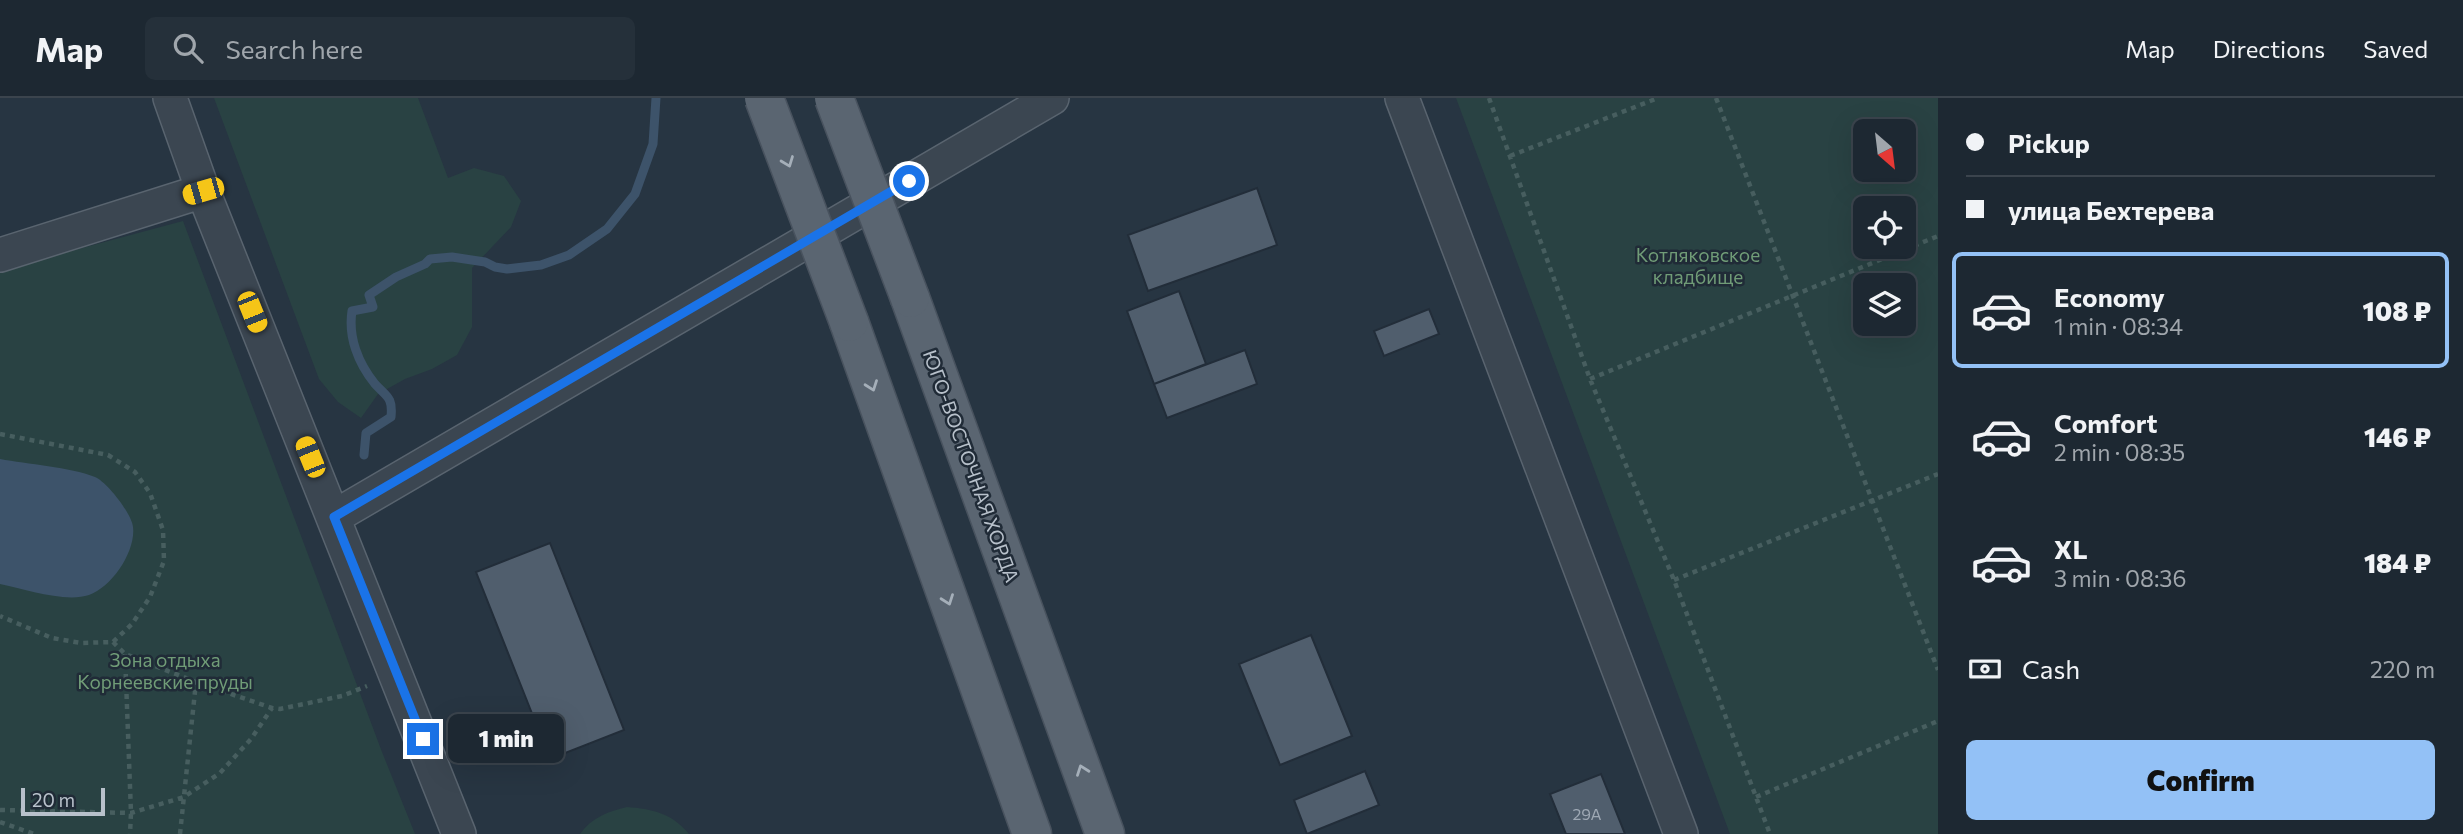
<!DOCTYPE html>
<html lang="en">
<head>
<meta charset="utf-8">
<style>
	:root { --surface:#1d2832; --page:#25303a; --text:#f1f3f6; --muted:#a0a6ac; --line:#3b444d; --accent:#93c1f6 }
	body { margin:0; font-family:Commissioner,sans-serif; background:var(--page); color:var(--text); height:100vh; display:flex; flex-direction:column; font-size:26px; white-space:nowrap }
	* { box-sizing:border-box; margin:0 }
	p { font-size:23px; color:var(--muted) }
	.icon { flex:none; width:38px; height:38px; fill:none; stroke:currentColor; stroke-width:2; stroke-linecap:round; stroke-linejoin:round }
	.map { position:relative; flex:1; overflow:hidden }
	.details { display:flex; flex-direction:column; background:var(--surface); width:525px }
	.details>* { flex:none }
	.banner { display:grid; align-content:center; height:154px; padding:0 28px; background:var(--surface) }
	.needle { width:46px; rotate:152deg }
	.controls { position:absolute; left:1853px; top:21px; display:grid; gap:14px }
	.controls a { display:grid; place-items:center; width:63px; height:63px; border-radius:10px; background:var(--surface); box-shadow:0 7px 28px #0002,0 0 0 2px var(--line); font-size:35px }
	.scale { position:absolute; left:21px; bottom:18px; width:84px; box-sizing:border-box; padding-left:7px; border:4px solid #b8c1cb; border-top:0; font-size:19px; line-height:24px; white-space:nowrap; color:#b8c1cb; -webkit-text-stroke:5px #202b37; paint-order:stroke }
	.end { position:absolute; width:32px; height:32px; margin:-16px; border:9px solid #1a73e8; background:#fff; box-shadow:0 0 0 4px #fff }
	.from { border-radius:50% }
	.bubble { position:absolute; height:49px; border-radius:10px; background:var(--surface); box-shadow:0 7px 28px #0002,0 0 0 2px var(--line); font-size:23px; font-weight:800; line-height:49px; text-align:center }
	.car { position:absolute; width:21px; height:42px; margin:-21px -10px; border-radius:9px; box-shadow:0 0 5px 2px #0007; background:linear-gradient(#f5c518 24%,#345 0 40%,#f5c518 0 76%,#345 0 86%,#f5c518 0) }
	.banner b { display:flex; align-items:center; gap:24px; height:66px; font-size:26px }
	.banner b+b { border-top:2px solid var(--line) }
	.banner i { width:18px; height:18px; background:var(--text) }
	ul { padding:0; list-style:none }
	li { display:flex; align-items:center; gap:21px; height:116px; margin:0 14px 10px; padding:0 14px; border:4px solid transparent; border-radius:10px }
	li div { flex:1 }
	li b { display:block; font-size:26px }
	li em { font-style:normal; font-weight:800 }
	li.on { border-color:var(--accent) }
	li>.icon { width:63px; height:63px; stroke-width:1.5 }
	.pay { display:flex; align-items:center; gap:18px; height:77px; padding:0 28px; font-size:26px }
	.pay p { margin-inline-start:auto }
	.button { display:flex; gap:14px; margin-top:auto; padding:14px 28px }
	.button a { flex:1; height:80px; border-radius:10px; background:var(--accent); color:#111; font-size:28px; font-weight:800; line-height:80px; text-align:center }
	header { display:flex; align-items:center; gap:42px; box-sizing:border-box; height:98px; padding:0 35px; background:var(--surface); border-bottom:2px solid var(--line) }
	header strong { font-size:33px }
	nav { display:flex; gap:38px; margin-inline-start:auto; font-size:24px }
	.search { width:490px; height:63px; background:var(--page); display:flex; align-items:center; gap:18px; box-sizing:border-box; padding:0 24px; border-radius:10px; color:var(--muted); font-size:26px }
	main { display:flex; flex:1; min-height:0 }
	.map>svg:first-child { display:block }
	.green { fill:#294243; fill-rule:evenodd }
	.water { fill:#3d536a }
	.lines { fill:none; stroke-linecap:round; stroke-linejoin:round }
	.stream { stroke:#3d536a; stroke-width:9 }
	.building { fill:#505e6d; stroke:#222d39; stroke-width:2 }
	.minor-casing { stroke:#59646f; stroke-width:36 }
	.major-casing { stroke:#48525e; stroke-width:41 }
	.path { stroke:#475e5f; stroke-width:4.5; stroke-dasharray:5 5; stroke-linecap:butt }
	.minor { stroke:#3b4651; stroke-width:33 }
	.major { stroke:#5a6571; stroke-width:38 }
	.major-bridge-casing { stroke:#48525e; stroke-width:41; stroke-linecap:butt }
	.major-bridge { stroke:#5a6571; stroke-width:38 }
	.oneway { stroke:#a5afb9 }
	.route { stroke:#1a73e8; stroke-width:9 }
	.labels { text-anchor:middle; stroke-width:5; stroke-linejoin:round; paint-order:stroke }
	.number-label { font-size:16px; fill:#9ea8b4 }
	.park-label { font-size:19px; fill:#709c77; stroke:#202b37 }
	.street-label { font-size:19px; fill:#b8c1cb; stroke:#202b37 }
</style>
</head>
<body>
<header>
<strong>Map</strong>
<div class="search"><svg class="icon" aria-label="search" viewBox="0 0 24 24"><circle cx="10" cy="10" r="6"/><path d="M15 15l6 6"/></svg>Search here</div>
<nav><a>Map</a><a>Directions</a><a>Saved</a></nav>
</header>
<main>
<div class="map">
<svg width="1938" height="736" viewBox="0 0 1938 736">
	<rect width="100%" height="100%" fill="#273542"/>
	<path class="green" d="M214 0H418L448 80 474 70 504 78 521 103 511 129 472 170V229L457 257 432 271 405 281 378 296 361 320 338 304 319 281Z
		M1456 0H1938V736H1730ZM1904 33V72H1866V33ZM1904 110V149H1866V110ZM1904 187V226H1866V187Z
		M183 123 382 654 415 736H0V172Z
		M627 709C652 711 672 715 689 736H580C591 720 609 713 627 709Z"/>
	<path class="water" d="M0 361C27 366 70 369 95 379 107 384 132 416 133 429 136 453 112 489 89 497 65 505 25 491 0 486Z"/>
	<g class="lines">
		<path class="stream" d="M364 357 366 335 391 319C393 299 387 299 375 286 358 265 348 239 352 213L373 209 369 197 396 179 425 166 430 161 452 159 485 164 495 169 507 171 541 167 569 157 607 131 635 96 653 46 656 0"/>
	</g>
	<path class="building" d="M1257 90 1277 147 1148 193 1128 137Z
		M1179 193 1206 266 1154 286 1127 213Z
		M1429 211 1439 236 1384 258 1374 233Z
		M1245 252 1257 286 1167 320 1154 286Z
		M550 445 624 632 550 661 476 474Z
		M1311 537 1352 638 1280 667 1239 566Z
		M1365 673 1379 707 1307 736 1294 702Z
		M1601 676 1625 736H1566L1550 696Z"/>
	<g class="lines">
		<g class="minor-casing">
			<path id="minor" d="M170 0 203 93 459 736
				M1402 0 1681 736
				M0 157 203 93
				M334 419 1052 0"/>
		</g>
		<g class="major-casing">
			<path id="major" d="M910 200 1105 736
				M849 224 1032 736"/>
		</g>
		<path class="path" d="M1489 0 1590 281 1674 482 1770 736
			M1716 0 1938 572
			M1510 58 1658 0
			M1590 281 1938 138
			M0 336 108 357 135 374 150 395 163 432 164 463 150 499 132 526 113 544 81 545 52 540 0 518
			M1674 482 1938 376
			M113 544 125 556 196 584 272 610 280 611 342 598 367 588
			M125 556 131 715 130 736
			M1756 699 1938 623
			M0 712 131 715 184 699 220 675 251 641 272 610
			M0 724 34 736
			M180 736 196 584"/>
		<use href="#minor" class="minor"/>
		<use href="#major" class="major"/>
		<g class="major-bridge-casing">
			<path id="major-bridge" d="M764 0 849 224
				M834 0 910 200"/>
		</g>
		<use href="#major-bridge" class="major-bridge"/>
	</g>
	<defs><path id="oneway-chevron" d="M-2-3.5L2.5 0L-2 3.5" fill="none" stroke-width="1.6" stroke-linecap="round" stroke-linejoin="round" transform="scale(1.75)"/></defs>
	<g class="oneway">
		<use href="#oneway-chevron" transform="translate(788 64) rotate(69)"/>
		<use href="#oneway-chevron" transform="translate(872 288) rotate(70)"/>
		<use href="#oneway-chevron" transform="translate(948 502) rotate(70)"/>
		<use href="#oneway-chevron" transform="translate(1082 672) rotate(-110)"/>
	</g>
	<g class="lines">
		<path class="route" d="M423 641 334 419 909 83"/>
	</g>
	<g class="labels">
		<g class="number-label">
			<text x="1587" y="722">29А</text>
		</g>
		<g class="park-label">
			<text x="1698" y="164">Котляковское<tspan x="1698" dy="22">кладбище</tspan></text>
			<text x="165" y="569">Зона отдыха<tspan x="165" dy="22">Корнеевские пруды</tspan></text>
		</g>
		<g class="street-label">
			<text transform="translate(971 368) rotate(70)" y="7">ЮГО-ВОСТОЧНАЯ ХОРДА</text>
		</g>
	</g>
</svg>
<div class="controls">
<a><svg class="needle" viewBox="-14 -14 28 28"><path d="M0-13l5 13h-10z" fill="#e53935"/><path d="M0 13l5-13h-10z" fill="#a0a6ac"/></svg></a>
<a><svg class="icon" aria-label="locate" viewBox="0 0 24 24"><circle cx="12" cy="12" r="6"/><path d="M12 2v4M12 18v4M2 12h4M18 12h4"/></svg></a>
<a><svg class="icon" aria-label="layers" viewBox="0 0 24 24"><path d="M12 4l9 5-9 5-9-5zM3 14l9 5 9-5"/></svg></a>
</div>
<div class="scale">20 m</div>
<i class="end from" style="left:909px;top:83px"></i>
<i class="end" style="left:423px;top:641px"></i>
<div class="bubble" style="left:448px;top:616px;width:116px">1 min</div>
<i class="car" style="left:203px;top:93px;rotate:254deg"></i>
<i class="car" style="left:252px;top:214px;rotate:158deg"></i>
<i class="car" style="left:310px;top:359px;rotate:338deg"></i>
</div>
<section class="details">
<div class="banner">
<b><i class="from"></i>Pickup</b>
<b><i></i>улица Бехтерева</b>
</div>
<ul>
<li class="on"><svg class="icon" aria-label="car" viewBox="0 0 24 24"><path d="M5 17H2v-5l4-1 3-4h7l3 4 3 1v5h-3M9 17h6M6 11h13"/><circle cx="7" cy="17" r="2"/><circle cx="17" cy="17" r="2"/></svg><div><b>Economy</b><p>1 min · 08:34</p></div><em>108 ₽</em></li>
<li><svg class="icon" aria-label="car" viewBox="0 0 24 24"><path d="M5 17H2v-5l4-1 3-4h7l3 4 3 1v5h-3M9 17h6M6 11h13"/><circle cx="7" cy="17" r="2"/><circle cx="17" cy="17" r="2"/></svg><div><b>Comfort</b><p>2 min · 08:35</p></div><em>146 ₽</em></li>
<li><svg class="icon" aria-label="car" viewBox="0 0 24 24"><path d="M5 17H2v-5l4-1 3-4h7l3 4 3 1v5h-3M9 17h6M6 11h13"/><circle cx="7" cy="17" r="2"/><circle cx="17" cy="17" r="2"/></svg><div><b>XL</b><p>3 min · 08:36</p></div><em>184 ₽</em></li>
</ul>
<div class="pay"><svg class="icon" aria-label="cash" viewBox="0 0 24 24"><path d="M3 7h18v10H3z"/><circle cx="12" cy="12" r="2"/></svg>Cash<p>220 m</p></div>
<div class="button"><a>Confirm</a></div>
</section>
</main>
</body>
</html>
